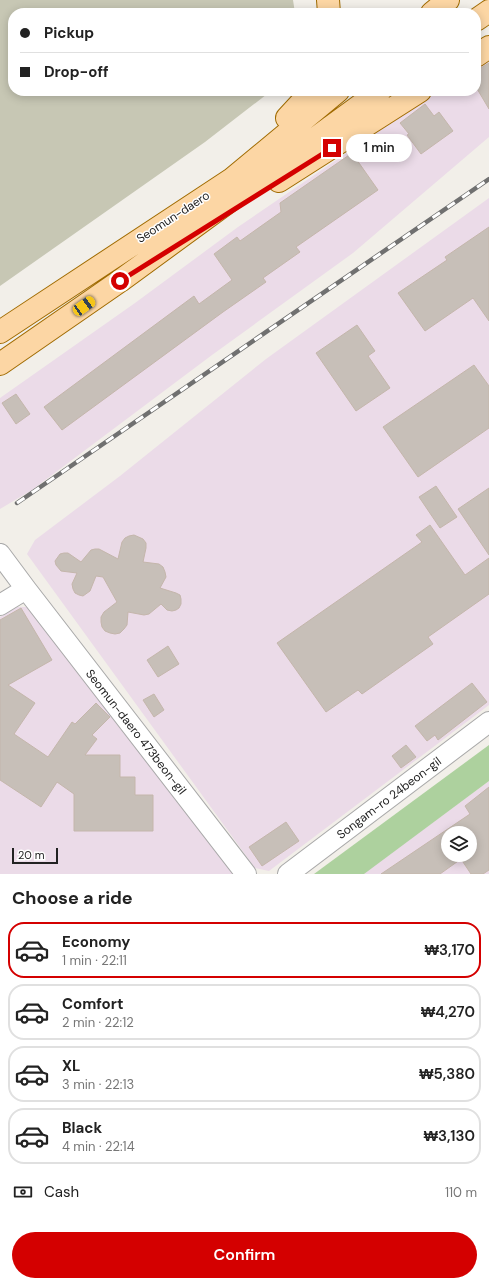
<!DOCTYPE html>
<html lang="en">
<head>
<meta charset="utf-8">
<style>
	:root { --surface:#fff; --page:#f2f2f2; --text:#222; --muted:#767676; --line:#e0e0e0; --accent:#d40000 }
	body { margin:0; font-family:"DM Sans",sans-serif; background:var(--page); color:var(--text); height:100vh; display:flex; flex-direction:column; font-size:15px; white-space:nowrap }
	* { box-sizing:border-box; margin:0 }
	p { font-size:13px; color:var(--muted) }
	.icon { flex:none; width:22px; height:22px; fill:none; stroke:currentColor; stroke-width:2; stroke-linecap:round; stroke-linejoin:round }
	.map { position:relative; height:874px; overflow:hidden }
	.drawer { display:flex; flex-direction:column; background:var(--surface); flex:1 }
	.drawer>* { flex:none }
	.hud { position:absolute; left:8px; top:8px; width:473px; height:88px; border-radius:16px; box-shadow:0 2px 10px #0003; display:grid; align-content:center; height:88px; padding:0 12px; background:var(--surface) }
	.fabs { position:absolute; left:441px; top:826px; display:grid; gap:8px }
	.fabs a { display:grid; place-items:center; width:36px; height:36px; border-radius:50%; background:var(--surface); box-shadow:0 2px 10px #0003; font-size:20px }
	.scale { position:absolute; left:12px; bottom:10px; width:46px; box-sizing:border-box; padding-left:4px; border:2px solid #222; border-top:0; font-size:11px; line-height:14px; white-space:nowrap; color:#222; -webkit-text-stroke:3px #fff; paint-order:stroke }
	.end { position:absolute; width:18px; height:18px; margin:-9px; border:5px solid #d40000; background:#fff; box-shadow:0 0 0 2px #fff }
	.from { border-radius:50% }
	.bubble { position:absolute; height:28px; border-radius:14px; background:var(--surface); box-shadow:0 2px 10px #0003; font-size:13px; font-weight:600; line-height:28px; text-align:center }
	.car { position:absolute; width:12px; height:24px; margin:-12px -6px; border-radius:5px; box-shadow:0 0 3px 1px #0007; background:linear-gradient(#f5c518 24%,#345 0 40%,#f5c518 0 76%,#345 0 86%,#f5c518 0) }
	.hud b { display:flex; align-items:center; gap:14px; height:38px; font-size:15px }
	.hud b+b { border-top:1px solid var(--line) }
	.hud i { width:10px; height:10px; background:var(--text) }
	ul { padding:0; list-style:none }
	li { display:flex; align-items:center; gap:12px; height:56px; margin:0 8px 6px; padding:0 4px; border:2px solid var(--line); border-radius:16px }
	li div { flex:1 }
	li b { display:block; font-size:15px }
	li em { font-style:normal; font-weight:600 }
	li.active { border-color:var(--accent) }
	li>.icon { width:36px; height:36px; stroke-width:1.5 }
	h2 { padding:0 12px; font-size:18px; line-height:48px }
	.pay { display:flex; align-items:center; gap:10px; height:44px; padding:0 12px; font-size:15px }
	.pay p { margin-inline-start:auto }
	.action { display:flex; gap:8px; margin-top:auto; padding:8px 12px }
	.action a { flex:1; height:46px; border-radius:24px; background:var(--accent); color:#fff; font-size:16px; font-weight:600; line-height:46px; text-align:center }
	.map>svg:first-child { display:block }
	.industrial { fill:#ebdbe8; fill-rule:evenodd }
	.construction { fill:#c7c7b4 }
	.forest { fill:#add19e }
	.building { fill:#c7bfb8; stroke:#c4b6ab; fill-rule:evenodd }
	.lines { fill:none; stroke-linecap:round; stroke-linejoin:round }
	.minor-casing { stroke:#a9a9a9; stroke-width:22 }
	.major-casing { stroke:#a06b00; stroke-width:24 }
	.minor { stroke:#fff; stroke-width:20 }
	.major { stroke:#fcd6a4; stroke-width:22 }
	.rail-casing { stroke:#707070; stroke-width:4.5 }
	.rail { stroke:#fff; stroke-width:3; stroke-dasharray:9; stroke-linecap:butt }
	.route { stroke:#d40000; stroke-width:5 }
	.labels { text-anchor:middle; stroke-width:3; stroke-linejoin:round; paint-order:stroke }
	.street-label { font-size:12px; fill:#222; stroke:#fff }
</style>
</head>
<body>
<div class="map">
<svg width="489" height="874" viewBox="0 0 489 874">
	<rect width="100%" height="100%" fill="#f2efe9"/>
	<path class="industrial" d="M489 61V137L353 253 212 355 32 490 0 509V398L135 303 238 227 426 99 439 91H476V69Z
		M489 198V705L269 871 255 868 27 554 35 540 120 476 266 359Z
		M17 607H31L234 874H0V617Z
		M489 781V874H364L367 871ZM448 833H470V855H448Z"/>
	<path class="construction" d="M0 0H293L295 13H13V91H271L205 142 0 286Z"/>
	<path class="forest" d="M489 745V781L364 874H314Z"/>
	<path class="building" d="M489 63V109L476 87V71Z
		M425 104 434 116 439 112 453 131 421 154 407 135 409 134 400 123Z
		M352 153 378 190 296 247 300 252 263 278 266 282 223 312 62 430 44 407 194 296 199 304 232 280 214 254 237 237 240 241 281 212 280 203Z
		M489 227V321L473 298 425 331 398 293 447 260 445 257Z
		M357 325 375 351 368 356 390 388 356 411 316 353Z
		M474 365 489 386V428L418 477 383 427Z
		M16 394 30 414 16 424 2 403Z
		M436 486 457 517 440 528 419 497Z
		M489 488V555L458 509Z
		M430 525 465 575 489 558V594L428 637 433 644 362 694 358 690 326 712 277 643 422 542 416 535Z
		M134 535 143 539 146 543V548L143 562 159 564 163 567 165 572 166 577 160 588 176 593 180 595 181 599V604L179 608 176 610 172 611 167 610 161 604 149 614 144 615 128 612 127 625 124 629 120 633 115 634 110 633 105 631 102 627 101 622V617L104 612 117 602 103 577 96 576 90 591 83 596 79 595 75 593 73 589 72 584 77 573 61 571 56 565 55 561 60 554 64 553H68L81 562 91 550 95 549H99L118 559 122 542 125 538 129 536Z
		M21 608 52 660 8 685 35 703 14 734 48 757 72 722 75 724 96 703 110 717 92 735 97 739 85 755H120V777H135V795H153V831H74V794L57 782 41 807 0 780V620Z
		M168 646 179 664 158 677 147 660Z
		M472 683 487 702 438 740 435 735 427 741 415 726Z
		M154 694 164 710 154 717 143 700Z
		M406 745 416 757 401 768 392 756Z
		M489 787V870L483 874H471L461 859 440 874H381L470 814 465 806ZM448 833H470V855H448Z
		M286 822 299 841 262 866 249 847Z"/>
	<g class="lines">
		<g class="minor-casing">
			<path id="minor" d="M0 554 26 589 246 874
				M0 605 26 589
				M288 874 489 722"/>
		</g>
		<g class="major-casing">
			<path id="major" d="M328 0 329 13
				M432 13 448 0
				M476 20 489 11
				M476 56 489 47
				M287 118 312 91
				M279 181 420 91
				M0 332 232 179 338 91
				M0 364 120 281 380 91"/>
		</g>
		<use href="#minor" class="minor"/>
		<use href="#major" class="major"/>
		<g class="rail-casing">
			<path id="rail" d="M17 503 489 179"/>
		</g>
		<use href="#rail" class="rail"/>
	</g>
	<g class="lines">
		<path class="route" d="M120 281 332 148"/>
	</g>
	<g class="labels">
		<g class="street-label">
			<text transform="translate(173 217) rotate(-33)" y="4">Seomun-daero</text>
			<text transform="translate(136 732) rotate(52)" y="4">Seomun-daero 473beon-gil</text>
			<text transform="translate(389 798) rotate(-37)" y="4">Songam-ro 24beon-gil</text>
		</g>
	</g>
</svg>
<div class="fabs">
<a><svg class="icon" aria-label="layers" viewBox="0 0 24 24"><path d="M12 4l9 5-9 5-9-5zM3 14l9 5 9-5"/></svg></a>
</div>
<div class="scale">20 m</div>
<i class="end from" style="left:120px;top:281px"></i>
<i class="end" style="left:332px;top:148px"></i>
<div class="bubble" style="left:346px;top:134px;width:66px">1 min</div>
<i class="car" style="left:84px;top:306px;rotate:55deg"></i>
<div class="hud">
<b><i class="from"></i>Pickup</b>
<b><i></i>Drop-off</b>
</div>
</div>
<section class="drawer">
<h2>Choose a ride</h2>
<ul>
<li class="active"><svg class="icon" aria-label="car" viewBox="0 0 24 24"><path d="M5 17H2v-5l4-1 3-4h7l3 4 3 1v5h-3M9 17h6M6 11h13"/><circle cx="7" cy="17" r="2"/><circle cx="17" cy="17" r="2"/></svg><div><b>Economy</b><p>1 min · 22:11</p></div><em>₩3,170</em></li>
<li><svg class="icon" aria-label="car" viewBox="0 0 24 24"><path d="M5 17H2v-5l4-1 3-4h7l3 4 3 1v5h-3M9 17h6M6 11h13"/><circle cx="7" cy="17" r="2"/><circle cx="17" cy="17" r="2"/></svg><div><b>Comfort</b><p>2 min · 22:12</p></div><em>₩4,270</em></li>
<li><svg class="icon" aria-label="car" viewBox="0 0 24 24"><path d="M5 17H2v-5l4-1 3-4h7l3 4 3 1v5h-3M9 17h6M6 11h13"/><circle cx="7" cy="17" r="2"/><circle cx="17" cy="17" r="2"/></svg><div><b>XL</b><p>3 min · 22:13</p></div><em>₩5,380</em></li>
<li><svg class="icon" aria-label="car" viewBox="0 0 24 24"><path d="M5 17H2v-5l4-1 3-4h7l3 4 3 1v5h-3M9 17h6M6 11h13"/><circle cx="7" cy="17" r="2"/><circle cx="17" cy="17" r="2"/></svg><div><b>Black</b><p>4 min · 22:14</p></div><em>₩3,130</em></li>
</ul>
<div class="pay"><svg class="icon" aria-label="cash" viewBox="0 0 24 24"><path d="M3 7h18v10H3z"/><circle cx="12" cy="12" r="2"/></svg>Cash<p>110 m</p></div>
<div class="action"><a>Confirm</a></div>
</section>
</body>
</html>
